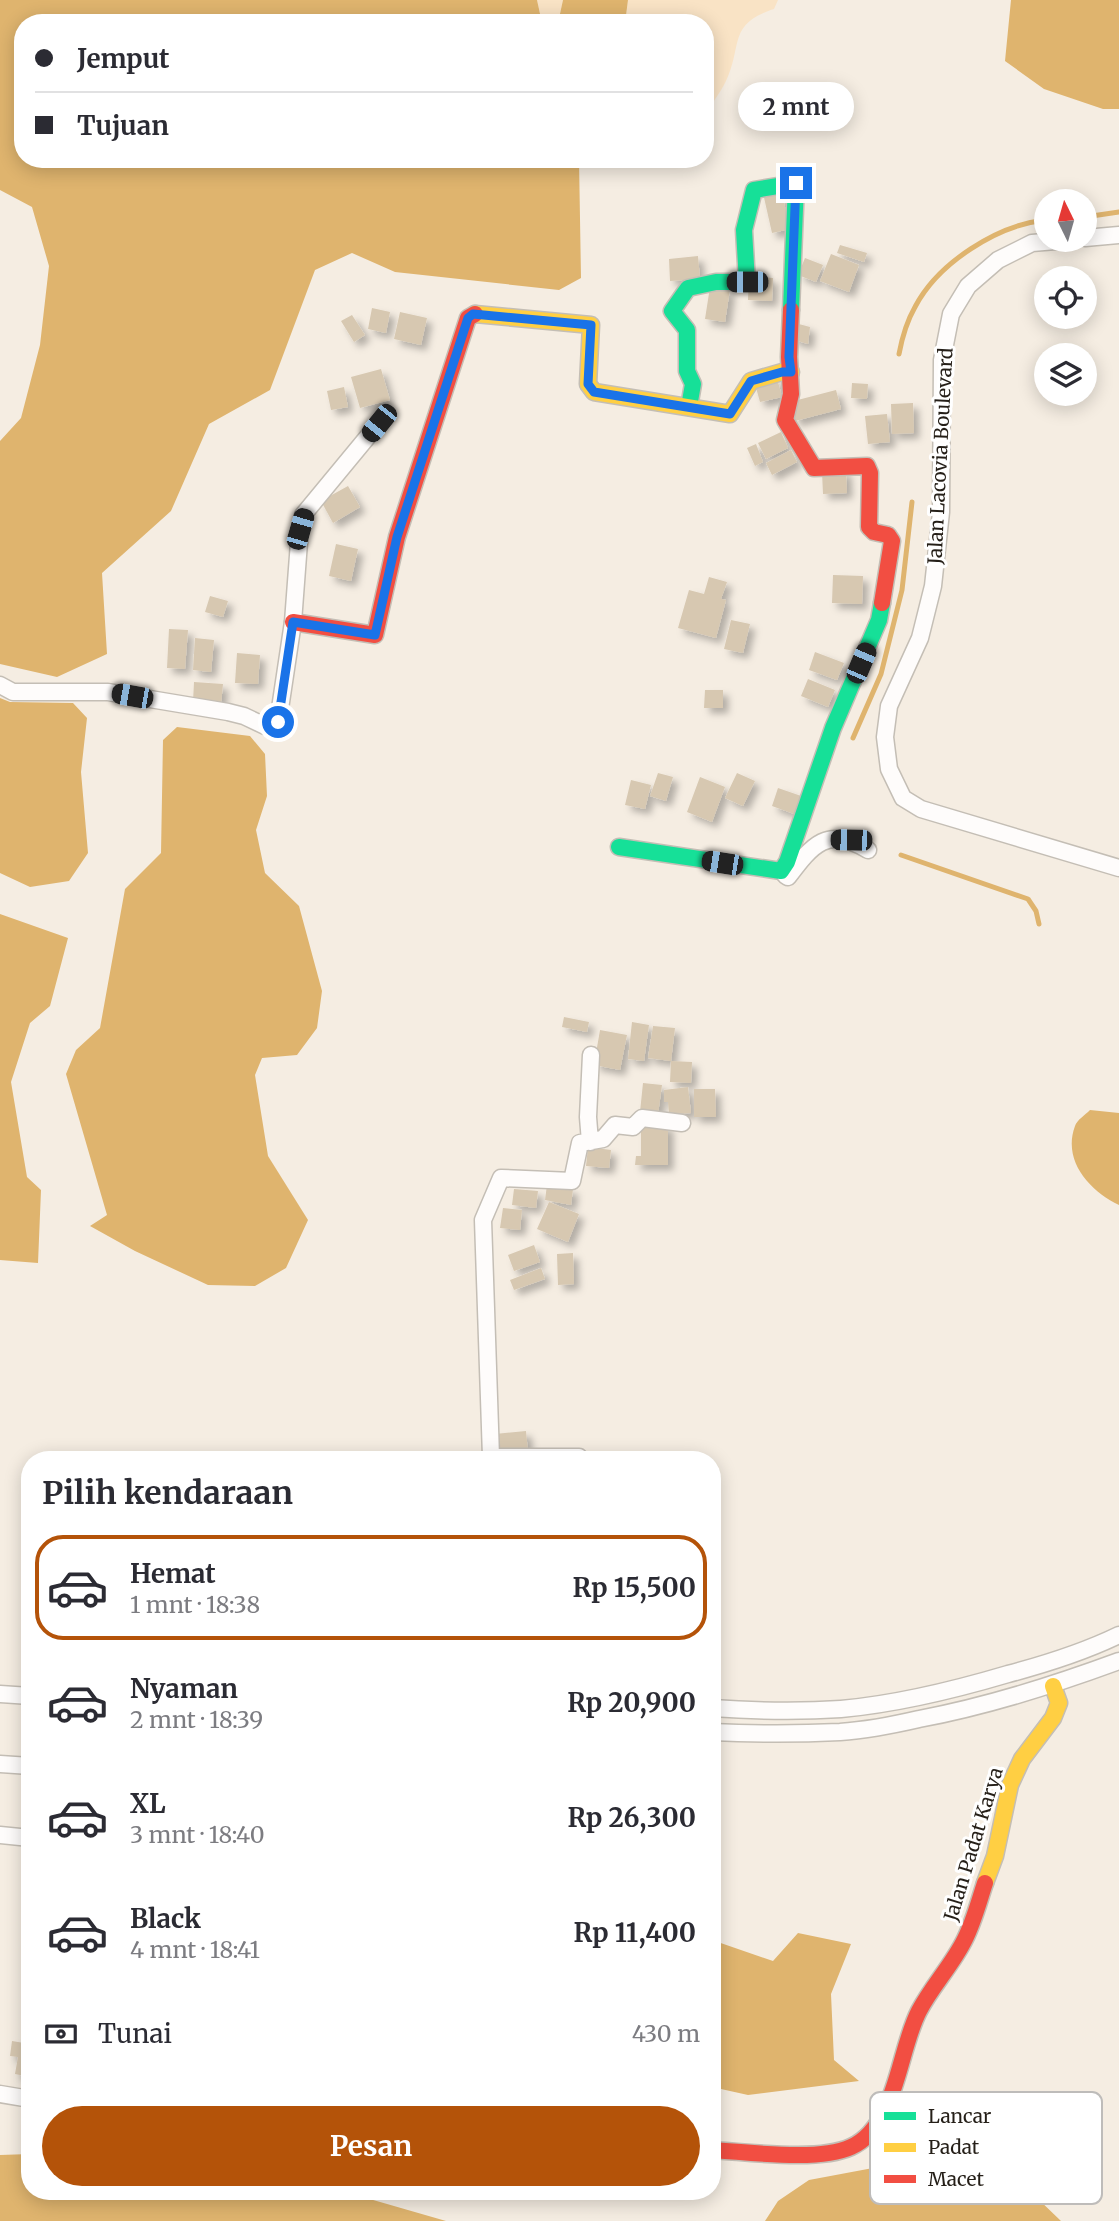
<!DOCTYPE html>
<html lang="id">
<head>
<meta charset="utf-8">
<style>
	:root { --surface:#fff; --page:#f7f7f7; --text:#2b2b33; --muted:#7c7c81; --line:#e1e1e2; --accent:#b45309 }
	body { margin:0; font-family:Merriweather,serif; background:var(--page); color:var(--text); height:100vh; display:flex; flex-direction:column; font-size:26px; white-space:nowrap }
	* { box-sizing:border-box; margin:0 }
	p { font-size:23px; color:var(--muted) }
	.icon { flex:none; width:38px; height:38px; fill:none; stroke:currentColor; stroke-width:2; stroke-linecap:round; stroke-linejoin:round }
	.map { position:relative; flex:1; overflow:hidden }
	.side { position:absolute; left:21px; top:1451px; width:700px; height:749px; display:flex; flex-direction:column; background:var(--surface); border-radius:28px; box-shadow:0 4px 18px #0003 }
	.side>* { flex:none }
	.banner { position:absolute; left:14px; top:14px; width:700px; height:154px; border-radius:28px; box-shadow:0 4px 18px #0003; display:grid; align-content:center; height:154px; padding:0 21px; background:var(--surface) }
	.needle { width:46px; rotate:355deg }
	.buttons { position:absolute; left:1034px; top:189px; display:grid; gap:14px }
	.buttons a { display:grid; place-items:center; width:63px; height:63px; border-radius:50%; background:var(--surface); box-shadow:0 4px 18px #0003; font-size:35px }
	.end { position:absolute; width:32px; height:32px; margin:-16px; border:9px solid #1a73e8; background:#fff; box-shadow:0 0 0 4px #fff }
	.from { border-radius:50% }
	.bubble { position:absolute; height:49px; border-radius:24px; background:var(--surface); box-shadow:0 4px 18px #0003; font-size:23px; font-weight:700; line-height:49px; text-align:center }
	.car { position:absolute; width:21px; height:42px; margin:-21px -10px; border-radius:9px; box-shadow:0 0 5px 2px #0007; background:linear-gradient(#222 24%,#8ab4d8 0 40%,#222 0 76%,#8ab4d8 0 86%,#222 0) }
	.banner b { display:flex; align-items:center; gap:24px; height:66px; font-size:26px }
	.banner b+b { border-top:2px solid var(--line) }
	.banner i { width:18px; height:18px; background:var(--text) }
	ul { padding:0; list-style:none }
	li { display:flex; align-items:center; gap:21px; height:105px; margin:0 14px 10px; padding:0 7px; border:4px solid transparent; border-radius:28px }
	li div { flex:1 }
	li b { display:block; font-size:26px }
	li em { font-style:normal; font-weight:700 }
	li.selected { border-color:var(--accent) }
	li>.icon { width:63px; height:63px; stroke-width:1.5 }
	h2 { padding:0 21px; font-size:32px; line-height:84px }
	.pay { display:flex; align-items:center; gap:18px; height:77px; padding:0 21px; font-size:26px }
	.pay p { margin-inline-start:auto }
	.cta { display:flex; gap:14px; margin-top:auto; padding:14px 21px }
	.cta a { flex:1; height:80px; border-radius:42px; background:var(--accent); color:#fff; font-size:28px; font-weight:700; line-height:80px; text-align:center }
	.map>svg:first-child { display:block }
	.green { fill:#f9e3c5 }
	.water { fill:#dfb46e }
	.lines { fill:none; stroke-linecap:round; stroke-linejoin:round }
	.stream { stroke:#dfb46e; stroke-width:5 }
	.building { fill:#d7c8b1; filter:url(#shadow) }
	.street-casing { stroke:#c4beb5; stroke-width:19 }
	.fast-casing { stroke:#c4beb5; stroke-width:19 }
	.slow-casing { stroke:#c4beb5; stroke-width:19 }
	.jam-casing { stroke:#c4beb5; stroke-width:19 }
	.street { stroke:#fefcfb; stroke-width:16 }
	.fast { stroke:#16e098; stroke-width:16 }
	.slow { stroke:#ffcf43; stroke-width:16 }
	.jam { stroke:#f24e42; stroke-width:16 }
	.route { stroke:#1a73e8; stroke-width:9 }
	.labels { text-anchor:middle; stroke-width:6; stroke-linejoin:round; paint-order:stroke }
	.street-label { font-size:19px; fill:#251f18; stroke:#fff }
	.key { fill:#fff; stroke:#bebcba; stroke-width:2 }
	.key-label { font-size:19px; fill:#251f18 }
</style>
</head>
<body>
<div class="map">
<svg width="1119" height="2221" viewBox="0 0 1119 2221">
	<defs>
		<filter id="shadow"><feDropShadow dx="5.5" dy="5.5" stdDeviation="3.5" flood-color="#0004"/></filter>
	</defs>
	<rect width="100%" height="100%" fill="#f5ede2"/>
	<path class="green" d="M537 0H563L558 23H542Z
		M628 0H778L774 9C727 24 743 45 726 81 719 96 710 103 705 120V23H625Z"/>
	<path class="water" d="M0 0H537L542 23H23V159H579L581 278 559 290 395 272 352 253 315 270 270 390 209 424 171 511 102 573 107 654 57 677 0 664V441L21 418 40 345 49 266 32 207 0 190Z
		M563 0H628L625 23H558Z
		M1011 0H1119V109H1103L1044 89 1005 61Z
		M0 698 10 702 73 703 87 718 81 772 88 853 69 881 30 887 0 873Z
		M177 727 250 736 265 754 267 796 256 830 265 873 299 906 322 991 317 1028 297 1055 262 1058 255 1075 268 1156 308 1220 286 1268 255 1286 208 1285 135 1251 90 1226 107 1215 66 1074 76 1050 100 1028 125 889 161 853 163 740Z
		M0 914 68 938 50 1006 30 1023 11 1082 27 1177 41 1190 38 1263 0 1260Z
		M1090 1110 1119 1113V1205C1090 1191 1062 1161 1075 1126 1077 1120 1085 1115 1090 1110Z
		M798 1933 851 1944 831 1994 834 2060 859 2081 748 2095 712 2087V1940L773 1961Z
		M920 2135 957 2146 1008 2170 1061 2221H765L778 2201 809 2180 889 2165Z
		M30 2154V2191H342L446 2221H0V2155Z"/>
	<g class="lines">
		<path class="stream" d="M1085 217 1119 212
			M899 354C902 338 907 321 915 307 938 263 997 225 1046 220
			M853 738 881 674 902 590 912 502
			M901 855 1028 899 1036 911 1039 924"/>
	</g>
	<path class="building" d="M763 193 788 195 783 198 790 229 772 233Z
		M840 245 867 253 864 262 837 253Z
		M831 254 859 265 849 292 820 281Z
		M698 256 700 279 670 281 669 259Z
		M805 258 823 265 816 282 798 275Z
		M749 276 773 278 772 301 748 300Z
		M710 287 730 289 725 322 705 319Z
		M372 308 390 312 386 333 368 329Z
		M400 312 427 318 421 345 394 339Z
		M352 315 365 335 354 342 341 321Z
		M795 323 810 327 808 344 791 339Z
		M381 369 390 400 360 408 351 377Z
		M777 378 782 397 760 402 755 384Z
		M852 383 868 384 867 399 851 398Z
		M344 387 348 407 331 410 327 391Z
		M836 390 841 409 795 421 790 402Z
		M913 403 914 433 892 434 891 404Z
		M887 414 890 442 868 444 865 416Z
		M781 432 788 448 766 459 758 443Z
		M756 444 763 462 755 466 747 448Z
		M791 450 797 462 772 475 766 463Z
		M846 470 847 493 823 494 822 472Z
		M348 486 360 507 333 523 321 501Z
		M336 544 358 549 351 581 329 576Z
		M833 575 863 576 862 604 832 603Z
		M709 577 727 582 721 599 726 600 716 638 678 628 689 590 704 594Z
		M210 596 228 601 223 617 205 612Z
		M731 620 750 624 743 653 724 649Z
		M169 629 188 630 185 669 167 668Z
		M195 638 214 640 211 672 193 670Z
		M815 652 844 663 837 680 809 670Z
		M237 653 260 655 258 684 235 683Z
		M808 679 835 690 828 707 801 696Z
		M194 682 223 684 221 704 193 702Z
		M705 690H723V708H704Z
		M658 773 673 777 666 801 650 796Z
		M737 773 755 781 743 806 725 798Z
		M700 777 725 787 712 822 687 812Z
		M631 780 651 785 645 809 625 805Z
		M778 788 804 797 797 815 772 806Z
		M564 1017 589 1022 587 1032 562 1027Z
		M632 1022 649 1025 644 1061 628 1059Z
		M653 1026 675 1028 671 1061 648 1058Z
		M600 1030 627 1035 620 1070 594 1065Z
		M671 1061 692 1062 691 1083 670 1082Z
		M643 1083 662 1085 658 1114 640 1112Z
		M688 1087 691 1113 669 1114 668 1102H664V1090Z
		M694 1089H715L716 1117H694Z
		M641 1125H668V1165H635L636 1156H641Z
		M588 1147 611 1150 609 1168 586 1166Z
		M547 1185 573 1189 571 1205 545 1200Z
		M514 1189 538 1191 536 1208 512 1205Z
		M549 1202 579 1214 568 1242 537 1229Z
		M503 1208 522 1210 520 1230 500 1228Z
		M534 1245 540 1262 514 1271 508 1255Z
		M573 1253 574 1284 558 1285 557 1254Z
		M541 1268 545 1279 514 1290 510 1280Z
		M526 1431 528 1452 496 1455 495 1434Z
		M12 2041 30 2044V2077L15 2074 18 2057 10 2056Z"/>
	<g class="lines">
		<g class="street-casing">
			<path id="street" d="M1085 238 1119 235
				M1068 240 1032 243 998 260 968 286 951 314 942 360 941 512 933 586 920 638 889 706 885 737 889 769 903 798 921 809 1119 868
				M0 685 13 692H108L228 712 244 716 265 726 278 722 293 622 300 529 303 515 379 423
				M785 875 788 877C812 845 828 825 868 850
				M590 1142 588 1117 591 1055
				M581 1460 579 1457H491L483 1220 501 1178 572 1181 580 1143 603 1139 615 1125 633 1127 642 1118 682 1123
				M0 1694 30 1696
				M712 1708C755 1711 798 1712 841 1709 897 1704 954 1690 1008 1674 1046 1664 1084 1652 1119 1635
				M712 1732C755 1734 798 1734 840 1732 867 1730 893 1725 919 1719 988 1706 1054 1685 1119 1661
				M0 1764 30 1766
				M0 1835 30 1838
				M0 2094 30 2099"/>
		</g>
		<g class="fast-casing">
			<path id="fast" d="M689 407 693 384 687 371V330L672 311 688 288 716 282H747L744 230 754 190 796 183 791 310
				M619 847 781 871 787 862 833 728 879 620 882 603"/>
		</g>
		<g class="slow-casing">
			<path id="slow" d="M475 314 591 325 588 384 594 392 730 414 751 381 782 372H791
				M985 1883 995 1856 1010 1785 1022 1759 1053 1718 1059 1703 1053 1686"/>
		</g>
		<g class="jam-casing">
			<path id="jam" d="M791 310 789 357 791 394 785 420 814 468 867 466 870 473 869 527 874 532 888 535 892 541 882 603
				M293 622 375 635 397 537 468 318 475 314
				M712 2150C749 2152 818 2162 851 2147 897 2126 898 2051 919 2011 932 1986 953 1964 965 1939 974 1921 979 1901 985 1883"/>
		</g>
		<use href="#street" class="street"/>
		<use href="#fast" class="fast"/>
		<use href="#slow" class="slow"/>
		<use href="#jam" class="jam"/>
	</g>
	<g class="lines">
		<path class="route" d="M278 722 293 622 375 635 397 537 468 318 473 314 591 325 588 384 594 392 730 414 751 381 782 372H791L789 357 796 183"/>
	</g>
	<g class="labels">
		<g class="street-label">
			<text transform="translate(940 456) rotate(-87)" y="7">Jalan Lacovia Boulevard</text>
			<text transform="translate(973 1844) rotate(-73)" y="7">Jalan Padat Karya</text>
		</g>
	</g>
	<rect x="870" y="2092" width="232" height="112" rx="10" class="key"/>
	<rect x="884" y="2112" width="32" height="8" fill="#16e098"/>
	<rect x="884" y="2143" width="32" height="9" fill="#ffcf43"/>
	<rect x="884" y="2175" width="32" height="8" fill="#f24e42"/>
	<g class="key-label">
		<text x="928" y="2123">Lancar</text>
		<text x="928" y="2154">Padat</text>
		<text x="928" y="2186">Macet</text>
	</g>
</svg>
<div class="buttons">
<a><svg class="needle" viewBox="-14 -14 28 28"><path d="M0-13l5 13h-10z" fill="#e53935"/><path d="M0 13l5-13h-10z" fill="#7c7c81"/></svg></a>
<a><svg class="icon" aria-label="locate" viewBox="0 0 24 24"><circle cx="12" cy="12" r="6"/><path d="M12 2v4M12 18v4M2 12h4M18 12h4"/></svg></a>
<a><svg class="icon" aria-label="layers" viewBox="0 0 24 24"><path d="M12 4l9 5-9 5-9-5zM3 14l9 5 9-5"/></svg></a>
</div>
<i class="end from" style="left:278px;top:722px"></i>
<i class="end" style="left:796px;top:183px"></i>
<div class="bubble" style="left:738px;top:82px;width:116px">2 mnt</div>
<i class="car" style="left:747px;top:282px;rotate:270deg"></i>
<i class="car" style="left:379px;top:423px;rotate:219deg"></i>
<i class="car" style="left:300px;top:529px;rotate:16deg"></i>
<i class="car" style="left:861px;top:663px;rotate:23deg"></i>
<i class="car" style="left:132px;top:696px;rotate:280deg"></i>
<i class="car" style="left:851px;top:840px;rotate:271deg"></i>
<i class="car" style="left:722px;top:863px;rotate:279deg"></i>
<div class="banner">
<b><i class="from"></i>Jemput</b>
<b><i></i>Tujuan</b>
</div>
<section class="side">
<h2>Pilih kendaraan</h2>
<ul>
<li class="selected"><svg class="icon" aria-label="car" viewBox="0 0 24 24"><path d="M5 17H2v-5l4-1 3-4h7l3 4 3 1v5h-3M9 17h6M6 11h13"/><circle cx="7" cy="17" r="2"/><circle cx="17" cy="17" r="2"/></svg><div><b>Hemat</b><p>1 mnt · 18:38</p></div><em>Rp 15,500</em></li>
<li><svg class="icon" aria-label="car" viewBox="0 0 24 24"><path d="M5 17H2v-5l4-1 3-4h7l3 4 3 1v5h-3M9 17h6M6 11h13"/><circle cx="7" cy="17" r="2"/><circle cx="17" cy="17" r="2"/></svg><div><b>Nyaman</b><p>2 mnt · 18:39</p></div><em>Rp 20,900</em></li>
<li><svg class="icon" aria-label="car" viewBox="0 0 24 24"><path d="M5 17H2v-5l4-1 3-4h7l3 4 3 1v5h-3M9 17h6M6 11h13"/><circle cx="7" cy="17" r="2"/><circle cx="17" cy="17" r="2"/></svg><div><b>XL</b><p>3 mnt · 18:40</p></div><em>Rp 26,300</em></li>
<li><svg class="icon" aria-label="car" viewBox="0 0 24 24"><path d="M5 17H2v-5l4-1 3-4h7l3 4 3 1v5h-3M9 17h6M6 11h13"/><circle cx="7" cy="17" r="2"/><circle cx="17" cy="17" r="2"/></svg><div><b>Black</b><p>4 mnt · 18:41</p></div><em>Rp 11,400</em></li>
</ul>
<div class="pay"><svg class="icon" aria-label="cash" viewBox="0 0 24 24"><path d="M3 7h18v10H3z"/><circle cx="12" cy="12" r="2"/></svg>Tunai<p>430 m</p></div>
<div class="cta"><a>Pesan</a></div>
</section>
</div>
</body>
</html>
